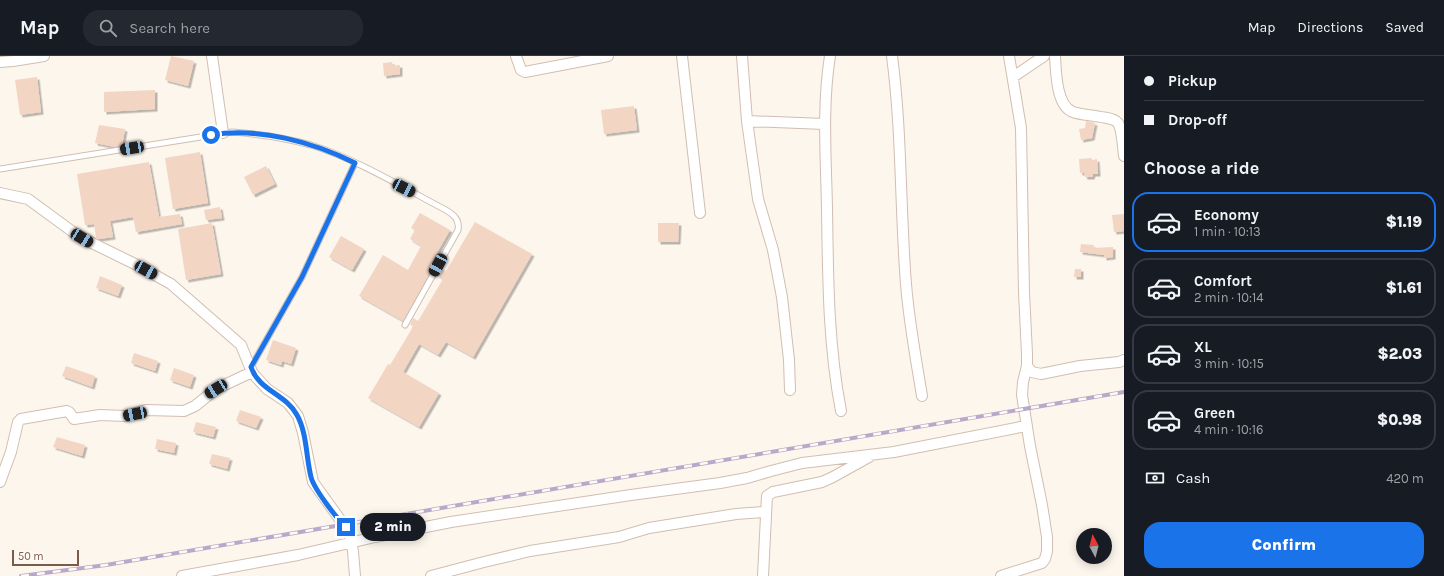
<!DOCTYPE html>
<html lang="en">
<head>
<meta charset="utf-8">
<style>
	:root { --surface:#171b24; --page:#242831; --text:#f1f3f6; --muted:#9ea1a6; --line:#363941; --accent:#1a73e8 }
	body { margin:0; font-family:Karla,sans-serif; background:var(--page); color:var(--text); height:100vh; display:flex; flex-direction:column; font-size:15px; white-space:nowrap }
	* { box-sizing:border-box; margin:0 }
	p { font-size:13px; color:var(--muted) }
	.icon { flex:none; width:22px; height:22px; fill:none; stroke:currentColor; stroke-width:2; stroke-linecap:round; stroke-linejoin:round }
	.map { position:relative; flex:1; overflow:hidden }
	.side { display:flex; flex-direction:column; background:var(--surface); width:320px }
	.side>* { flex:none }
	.top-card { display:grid; align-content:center; height:88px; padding:0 20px; background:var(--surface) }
	.needle { width:26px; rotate:353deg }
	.fabs { position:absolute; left:1076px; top:472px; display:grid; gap:8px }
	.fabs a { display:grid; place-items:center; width:36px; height:36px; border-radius:50%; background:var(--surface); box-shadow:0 2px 10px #0003; font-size:20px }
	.scale { position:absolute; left:12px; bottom:10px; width:67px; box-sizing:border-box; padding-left:4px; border:2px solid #7a5c4d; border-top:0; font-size:11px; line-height:14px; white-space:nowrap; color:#7a5c4d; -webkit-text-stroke:3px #fffaf3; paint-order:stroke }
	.end { position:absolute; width:18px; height:18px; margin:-9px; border:5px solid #1a73e8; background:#fff; box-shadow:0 0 0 2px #fff }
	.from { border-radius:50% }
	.bubble { position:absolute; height:28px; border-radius:14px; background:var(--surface); box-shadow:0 2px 10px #0003; font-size:13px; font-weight:800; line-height:28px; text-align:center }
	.car { position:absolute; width:12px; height:24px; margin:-12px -6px; border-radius:5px; box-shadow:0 0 3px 1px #0007; background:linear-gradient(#222 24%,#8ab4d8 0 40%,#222 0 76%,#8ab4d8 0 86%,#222 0) }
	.top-card b { display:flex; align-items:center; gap:14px; height:38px; font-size:15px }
	.top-card b+b { border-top:1px solid var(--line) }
	.top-card i { width:10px; height:10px; background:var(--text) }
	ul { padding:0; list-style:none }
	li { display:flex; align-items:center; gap:12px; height:60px; margin:0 8px 6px; padding:0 12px; border:2px solid var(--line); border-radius:16px }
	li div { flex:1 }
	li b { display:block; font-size:15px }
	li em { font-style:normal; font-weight:800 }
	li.active { border-color:var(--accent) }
	li>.icon { width:36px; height:36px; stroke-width:1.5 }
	h2 { padding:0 20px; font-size:18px; line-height:48px }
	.pay { display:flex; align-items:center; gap:10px; height:44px; padding:0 20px; font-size:15px }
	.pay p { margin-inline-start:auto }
	.button { display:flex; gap:8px; margin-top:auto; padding:8px 20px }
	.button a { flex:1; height:46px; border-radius:16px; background:var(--accent); color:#fff; font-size:16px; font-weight:800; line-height:46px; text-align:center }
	header { display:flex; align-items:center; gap:24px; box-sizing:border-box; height:56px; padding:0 20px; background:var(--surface); border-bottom:1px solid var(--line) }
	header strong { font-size:19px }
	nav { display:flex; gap:22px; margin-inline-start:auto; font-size:14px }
	.search { width:280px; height:36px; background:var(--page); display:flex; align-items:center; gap:10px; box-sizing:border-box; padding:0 14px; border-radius:16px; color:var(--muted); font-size:15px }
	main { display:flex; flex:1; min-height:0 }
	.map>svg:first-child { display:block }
	.building { fill:#f3d5c3; filter:url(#shadow) }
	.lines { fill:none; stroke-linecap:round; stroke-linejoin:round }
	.service-casing { stroke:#d1beb0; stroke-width:7 }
	.minor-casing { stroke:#d1beb0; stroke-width:12 }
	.service { stroke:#fff; stroke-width:5 }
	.minor { stroke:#fff; stroke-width:10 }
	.rail-casing { stroke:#b9a8c9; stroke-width:4 }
	.rail { stroke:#fffaf3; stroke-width:2.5; stroke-dasharray:8; stroke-linecap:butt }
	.route { stroke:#1a73e8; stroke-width:5 }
</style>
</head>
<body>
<header>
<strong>Map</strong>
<div class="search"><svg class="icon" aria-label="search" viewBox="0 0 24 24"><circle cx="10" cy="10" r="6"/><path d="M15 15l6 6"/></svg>Search here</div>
<nav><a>Map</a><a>Directions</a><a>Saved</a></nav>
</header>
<main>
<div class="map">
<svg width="1124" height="520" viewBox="0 0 1124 520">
	<defs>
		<filter id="shadow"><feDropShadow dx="2.5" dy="2.5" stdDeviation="0" flood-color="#0004"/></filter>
	</defs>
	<rect width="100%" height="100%" fill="#fdf6ec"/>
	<path class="building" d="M171 0 194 5 188 30 165 24Z
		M392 6 393 10 400 9V18L384 20 383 7Z
		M37 21 41 56 20 59 15 24Z
		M155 34V53L104 56V36Z
		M634 50 637 74 604 78 601 54Z
		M1086 65 1095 67 1092 82 1081 84 1079 73 1085 72Z
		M99 69 125 73 122 90 115 91 95 87Z
		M200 96 208 147 173 153 165 102Z
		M1092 102V104L1097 103 1098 118H1093L1092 121H1085L1084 117H1080L1079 103Z
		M149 106 159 161 180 158 182 168 136 176 133 161 110 165 113 181 99 183 96 182 94 168 85 169 77 118Z
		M266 110 275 128 253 139 244 121Z
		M220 151 222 162 206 164 204 154Z
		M420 157 450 174 431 207 434 209 403 265 359 240 383 199 408 214 421 190 410 183 415 174 411 172Z
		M1124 158V175L1114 176 1112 159Z
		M475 166 532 198 473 301 446 286 438 299 419 288 403 316 439 337 419 371 368 342 388 308 390 309 410 276 413 270 410 269 413 262 418 265 443 223 437 219 441 213 446 215Z
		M212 167 221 218 186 224 178 173Z
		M658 167H679L678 186H658Z
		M341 180 364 193 352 214 329 201Z
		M1081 188 1094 189 1093 192 1113 191V201L1104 202V199L1080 196Z
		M1075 213H1081V221H1074Z
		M100 220 122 229 118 240 96 232Z
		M273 284 296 292 291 308 282 305 281 309 266 304Z
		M134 297 158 305 155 315 131 307Z
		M66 310 95 320 92 331 62 320Z
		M174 312 194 319 190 331 170 324Z
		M240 354 261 361 256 372 236 365Z
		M196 366 216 371 213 381 193 376Z
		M57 381 85 389 82 400 53 391Z
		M157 383 176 387 174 397 155 393Z
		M212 398 230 402 227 413 209 408Z"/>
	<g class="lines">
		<g class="service-casing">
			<path id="service" d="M0 113 232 76C259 78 285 82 311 89 356 103 402 131 444 153 453 158 460 163 458 174L405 269
				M251 311 302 221 355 107"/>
		</g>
		<g class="minor-casing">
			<path id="minor" d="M212 0 223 77
				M516 0 521 14 525 16 608 0
				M682 0 700 157
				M742 0 747 65 758 143 773 194 782 241 789 304 790 334
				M830 0C822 50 826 102 827 152 828 220 828 288 841 355
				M892 0C902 76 900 152 906 228 909 266 916 303 922 340
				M1055 0C1056 15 1056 50 1073 56 1081 59 1092 59 1101 61 1106 62 1114 62 1118 67 1122 73 1123 92 1124 100
				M0 6 13 5 44 0
				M1013 21 1044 0
				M747 65 825 68
				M0 137 28 143 73 176 92 187 137 209 171 228 241 289 252 316 256 321 267 333 288 347 298 360 303 377 313 426 349 476 353 495 355 520
				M1027 310 1032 316 1041 318 1080 310 1119 306 1124 304
				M0 426 11 396 18 366 21 363 67 355 69 356 74 363 100 359 126 360 146 354 184 355 195 350 216 333 252 316
				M182 520 298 499 375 481 451 466 631 439 720 427 747 422 771 415 802 407 894 396 1026 370
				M431 520 484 506 530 495 619 481 649 472 736 458 765 456
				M763 520 767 440 773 436 822 426 833 421 869 401
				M1001 520 1042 507 1045 503 1047 495V481L1042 449 1030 390 1022 339 1023 326 1027 310V298L1024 236 1021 72 1009 0"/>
		</g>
		<use href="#service" class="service"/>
		<use href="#minor" class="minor"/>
		<g class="rail-casing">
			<path id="rail" d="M21 520 106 509 1124 336"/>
		</g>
		<use href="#rail" class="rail"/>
	</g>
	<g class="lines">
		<path class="route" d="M211 79C258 71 313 86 355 107L302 221 251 311C259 335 286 338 297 359 307 377 306 401 311 421 314 433 337 463 346 471"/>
	</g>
</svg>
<div class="fabs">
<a><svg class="needle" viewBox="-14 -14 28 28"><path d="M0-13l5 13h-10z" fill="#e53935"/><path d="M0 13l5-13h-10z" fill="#9ea1a6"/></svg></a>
</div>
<div class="scale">50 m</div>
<i class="end from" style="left:211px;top:79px"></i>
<i class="end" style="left:346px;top:471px"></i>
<div class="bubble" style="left:360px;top:457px;width:66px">2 min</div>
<i class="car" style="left:132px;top:92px;rotate:261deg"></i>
<i class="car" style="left:404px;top:132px;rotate:117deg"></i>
<i class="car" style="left:82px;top:182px;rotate:121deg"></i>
<i class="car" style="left:438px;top:209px;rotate:209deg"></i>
<i class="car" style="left:146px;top:214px;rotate:119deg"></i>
<i class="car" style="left:216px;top:333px;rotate:238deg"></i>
<i class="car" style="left:135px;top:358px;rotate:259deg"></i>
</div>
<section class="side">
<div class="top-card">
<b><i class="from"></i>Pickup</b>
<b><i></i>Drop-off</b>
</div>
<h2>Choose a ride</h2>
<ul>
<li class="active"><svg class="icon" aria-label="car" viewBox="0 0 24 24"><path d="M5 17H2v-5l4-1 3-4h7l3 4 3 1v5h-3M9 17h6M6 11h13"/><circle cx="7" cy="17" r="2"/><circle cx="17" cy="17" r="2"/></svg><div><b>Economy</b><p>1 min · 10:13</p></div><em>$1.19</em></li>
<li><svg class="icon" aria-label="car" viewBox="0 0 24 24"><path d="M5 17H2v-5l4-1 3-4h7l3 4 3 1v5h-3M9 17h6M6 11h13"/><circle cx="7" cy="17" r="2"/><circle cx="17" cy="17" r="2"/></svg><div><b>Comfort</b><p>2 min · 10:14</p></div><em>$1.61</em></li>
<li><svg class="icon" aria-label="car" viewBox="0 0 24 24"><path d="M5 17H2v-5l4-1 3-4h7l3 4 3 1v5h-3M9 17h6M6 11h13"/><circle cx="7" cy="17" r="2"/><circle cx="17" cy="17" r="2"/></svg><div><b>XL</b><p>3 min · 10:15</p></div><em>$2.03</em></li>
<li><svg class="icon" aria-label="car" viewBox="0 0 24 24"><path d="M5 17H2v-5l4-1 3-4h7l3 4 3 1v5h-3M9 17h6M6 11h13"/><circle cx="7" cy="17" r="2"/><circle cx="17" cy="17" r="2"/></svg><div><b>Green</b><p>4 min · 10:16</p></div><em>$0.98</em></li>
</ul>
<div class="pay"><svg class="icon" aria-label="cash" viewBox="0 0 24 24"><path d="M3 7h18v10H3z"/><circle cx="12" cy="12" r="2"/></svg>Cash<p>420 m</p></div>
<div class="button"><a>Confirm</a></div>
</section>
</main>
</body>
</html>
